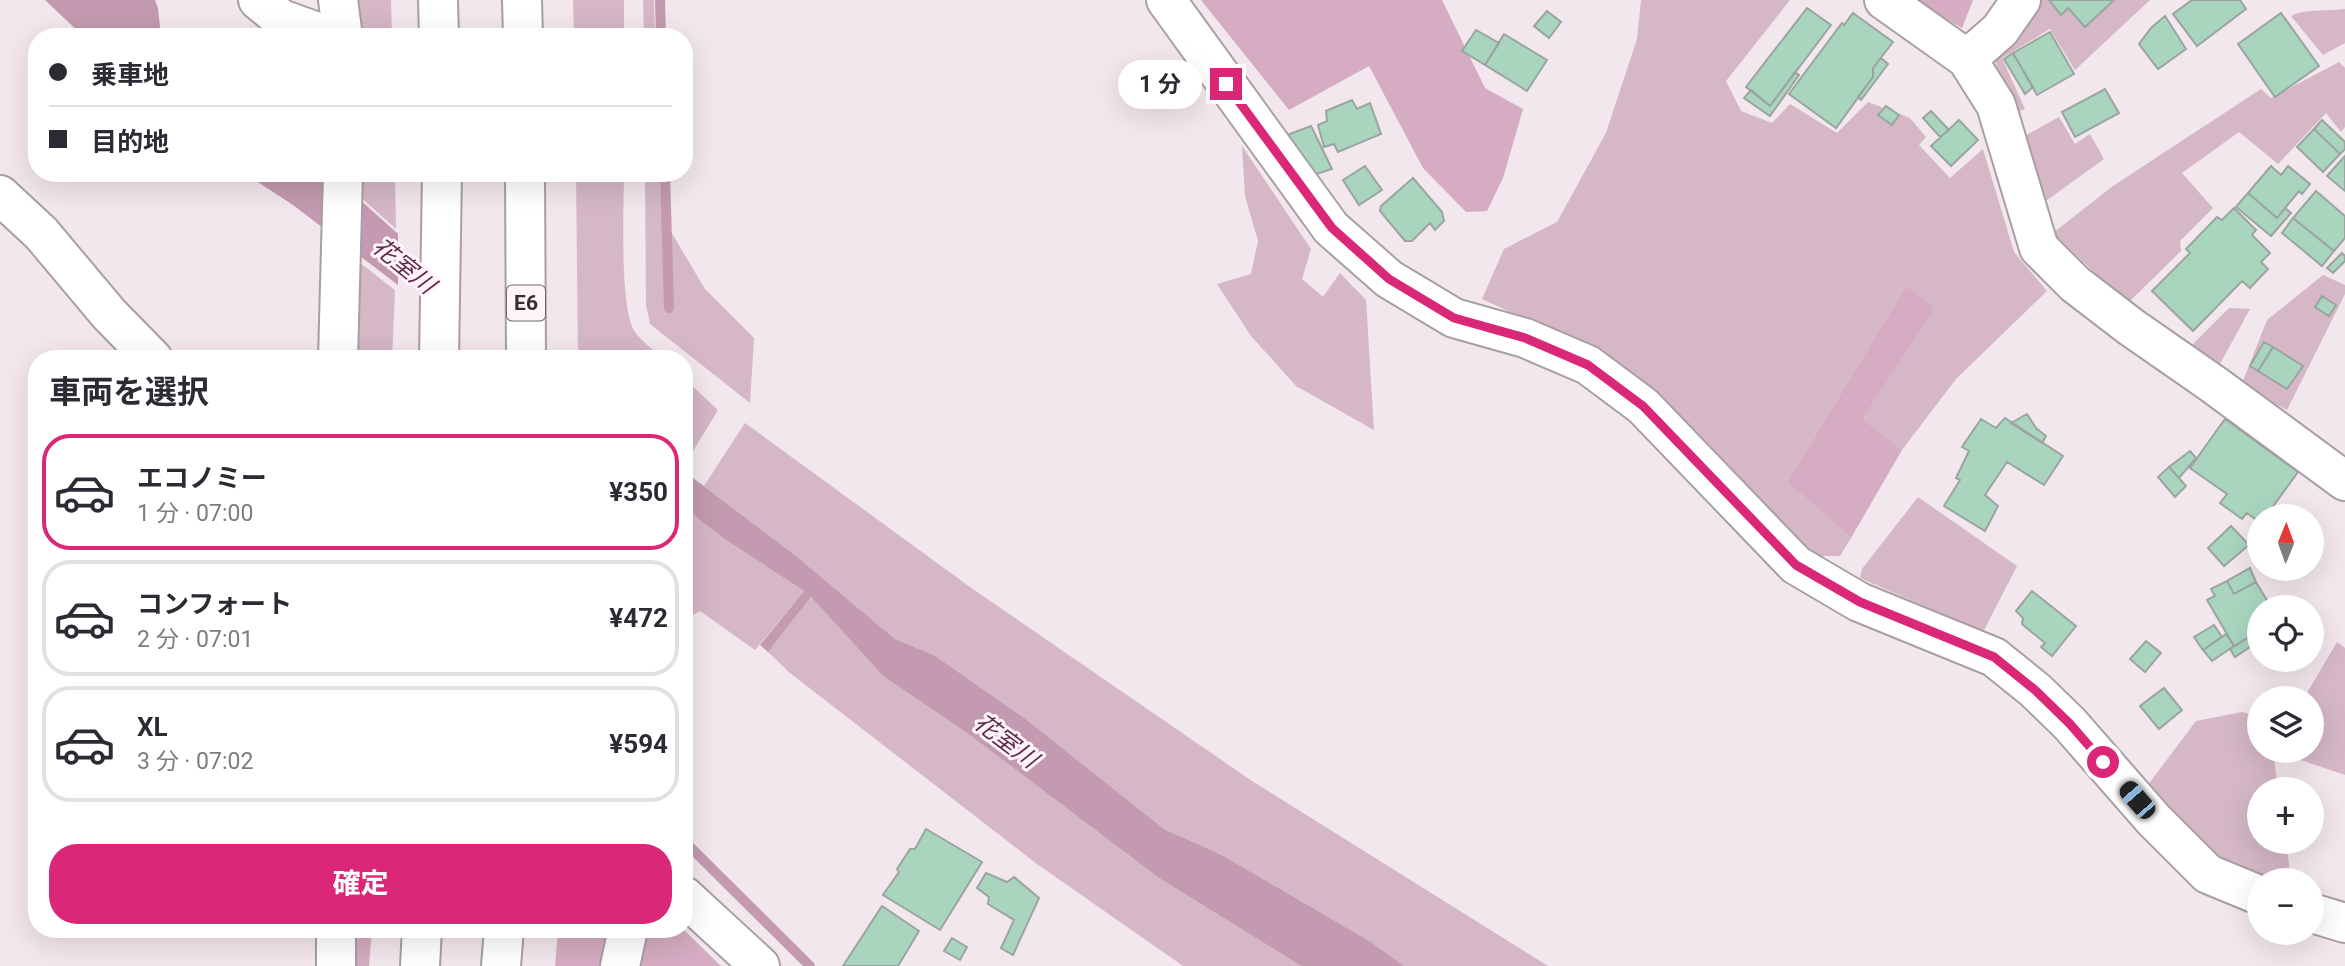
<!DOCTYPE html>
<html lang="ja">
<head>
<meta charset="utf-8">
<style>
	:root { --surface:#fff; --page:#f7f7f7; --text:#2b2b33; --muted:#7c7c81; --line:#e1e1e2; --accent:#db2777 }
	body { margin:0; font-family:Roboto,"Noto Sans JP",sans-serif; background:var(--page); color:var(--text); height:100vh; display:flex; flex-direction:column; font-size:26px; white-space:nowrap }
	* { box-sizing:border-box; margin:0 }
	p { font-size:23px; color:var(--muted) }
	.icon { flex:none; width:38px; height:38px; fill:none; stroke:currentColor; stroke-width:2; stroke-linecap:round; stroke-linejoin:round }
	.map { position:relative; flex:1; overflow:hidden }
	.panel { position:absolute; left:28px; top:350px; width:665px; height:588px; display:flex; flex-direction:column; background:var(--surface); border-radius:28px; box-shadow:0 7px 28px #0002 }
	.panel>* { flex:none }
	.hud { position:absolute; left:28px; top:28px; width:665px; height:154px; border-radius:28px; box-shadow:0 7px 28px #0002; display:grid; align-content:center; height:154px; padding:0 21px; background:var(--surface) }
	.needle { width:46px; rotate:1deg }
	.tools { position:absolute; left:2247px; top:504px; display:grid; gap:14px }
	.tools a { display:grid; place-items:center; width:77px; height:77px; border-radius:50%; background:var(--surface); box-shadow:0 7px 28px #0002; font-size:35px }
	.end { position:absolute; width:32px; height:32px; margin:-16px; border:9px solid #db2777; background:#fff; box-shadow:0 0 0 4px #fff }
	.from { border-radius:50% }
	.bubble { position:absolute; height:49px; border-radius:24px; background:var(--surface); box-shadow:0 7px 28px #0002; font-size:23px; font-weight:700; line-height:49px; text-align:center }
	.car { position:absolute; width:21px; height:42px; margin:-21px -10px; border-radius:9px; box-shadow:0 0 5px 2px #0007; background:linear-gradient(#222 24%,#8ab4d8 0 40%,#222 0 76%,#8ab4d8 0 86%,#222 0) }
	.hud b { display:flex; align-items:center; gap:24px; height:66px; font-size:26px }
	.hud b+b { border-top:2px solid var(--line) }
	.hud i { width:18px; height:18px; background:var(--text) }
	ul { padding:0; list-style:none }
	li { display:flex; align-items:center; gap:21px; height:116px; margin:0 14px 10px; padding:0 7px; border:4px solid var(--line); border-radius:28px }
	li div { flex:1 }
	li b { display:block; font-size:26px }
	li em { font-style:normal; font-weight:700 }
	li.on { border-color:var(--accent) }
	li>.icon { width:63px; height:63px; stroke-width:1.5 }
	h2 { padding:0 21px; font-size:32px; line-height:84px }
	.primary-button { display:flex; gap:14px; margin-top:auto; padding:14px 21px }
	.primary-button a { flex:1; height:80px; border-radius:28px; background:var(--accent); color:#fff; font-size:28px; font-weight:700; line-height:80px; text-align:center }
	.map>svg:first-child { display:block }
	.green { fill:#d5b7c6 }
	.forest { fill:#d5acc1 }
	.water { fill:#c39aaf }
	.pier { fill:#f2e7ec }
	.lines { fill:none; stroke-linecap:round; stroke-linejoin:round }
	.stream { stroke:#c39aaf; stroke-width:10 }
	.building { fill:#a9d5bf; stroke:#9ba5a0; stroke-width:2 }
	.minor-casing { stroke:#a89ea3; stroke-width:42 }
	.highway-casing { stroke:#a89ea3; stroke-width:42 }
	.minor { stroke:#fff; stroke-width:38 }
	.highway { stroke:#fff; stroke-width:38 }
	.route { stroke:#db2777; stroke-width:9 }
	.labels { text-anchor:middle; stroke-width:6; stroke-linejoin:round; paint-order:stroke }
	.shield { fill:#fff4f9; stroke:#706a6d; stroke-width:2 }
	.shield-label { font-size:21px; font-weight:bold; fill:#332f31 }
	.water-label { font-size:24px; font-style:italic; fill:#602b49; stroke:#fff4f9 }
</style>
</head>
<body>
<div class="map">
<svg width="2345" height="966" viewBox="0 0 2345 966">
	<rect width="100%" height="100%" fill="#f2e7ec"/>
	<path class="green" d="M358 0H391L392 37H358Z
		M573 0H624V37H574Z
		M643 0H654L655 37H644Z
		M1641 0H1790L1726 81 1741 111 1772 123 1790 104 1837 133 1868 102 1910 118 1926 137 1919 145 1950 178 1983 149 2014 252 2047 291 1956 379 1902 450 1863 419 1933 308 1906 286 1787 482 1851 538 1840 556H1817L1758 501 1555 333 1482 299 1504 249 1557 222 1606 133 1637 39Z
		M2039 0H2049L2061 14 2068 8 2085 27 2114 0H2150L2075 70 2050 29 2002 58 2025 109 2012 114 2004 94 1995 60Z
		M2345 9V43L2323 55 2291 16C2302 9 2330 11 2345 9Z
		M2339 62 2345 68V127L2341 132 2326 113 2278 164 2239 132 2182 173 2213 208 2180 241 2181 251 2127 304 2053 233 2113 186 2261 89 2271 98Z
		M2059 117 2075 144 2090 134 2104 159 2043 203 2021 138Z
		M1242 146 1311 249 1302 279 1323 297 1340 273 1366 300 1374 430 1296 386 1251 336 1217 284 1251 274 1258 241 1245 196Z
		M357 173H395L396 229 357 194Z
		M576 173H624C624 205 619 309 635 332 642 342 655 351 663 359H626L629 354 623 349 616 359H578Z
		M645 173H659L664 220 705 289 754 338 750 403 650 324 646 305Z
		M355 259 395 290 392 359H353Z
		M2323 275 2345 285V294L2287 410 2241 386 2267 320Z
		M2229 308 2250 309 2220 364 2192 345Z
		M684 378 718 410 684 466Z
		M745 423 970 587 1252 781 1548 966H1404L1371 942 1222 855 1164 829 1027 720 934 655 895 639 796 556 704 486Z
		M1918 497 2017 566 1981 636 1959 621 1860 578 1862 569Z
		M694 514 723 538 804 591 755 650 700 611 684 620V530Z
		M811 597 883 676 967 733 1159 878 1301 966H1183L1037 864 790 673 768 652Z
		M2337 642 2345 648V775L2274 751H2312V698H2304Z
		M2242 712 2259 716V751H2273L2278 789H2259V842H2286L2291 880H2268L2215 857 2147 786 2196 721Z"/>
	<path class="forest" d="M1201 0H1442L1485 88 1523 109 1503 178 1487 211 1466 212 1423 168 1369 66 1289 110Z
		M1913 0H1973L1962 28Z
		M1906 286 1934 308 1863 419 1902 450 1851 538 1787 482Z
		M347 929H372L369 966H348Z
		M558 929H614L607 966H555Z
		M634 929H683L721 966H628Z"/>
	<path class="water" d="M45 0H155L158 8 161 37H84Z
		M244 173H330L425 258 495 359 293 205Z
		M684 471 796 556 895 639 934 655 1027 720 1164 829 1222 855 1371 942 1404 966H1301L1159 878 967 733 883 676 811 597 768 652 760 645 804 591 723 538 684 507Z"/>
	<path class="pier" d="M398 229 546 356 547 359H489L398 290Z"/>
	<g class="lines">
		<path class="stream" d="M660 0 661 37
			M665 173 669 308
			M684 841 810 966"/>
	</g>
	<path class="building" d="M2049 0H2114L2085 27 2068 8 2061 15Z
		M2192 0H2240L2246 9 2197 46 2173 14Z
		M1807 8 1831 25 1770 106 1746 87Z
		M1547 11 1561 22 1549 38 1534 26Z
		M1853 13 1893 42 1873 68V77L1836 128 1789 94 1842 23 1844 25Z
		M2281 13 2319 66 2275 97 2238 44Z
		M2165 16 2186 49 2158 69 2139 44 2151 28Z
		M1476 30 1499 43 1485 65 1462 51Z
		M2050 32 2074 74 2037 95 2013 53Z
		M1504 34 1547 60 1527 91 1485 65Z
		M2013 53 2033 87 2025 94 2004 59Z
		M1881 58 1888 64 1861 100 1858 97 1873 77V68Z
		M1795 72 1799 75 1770 116 1744 98 1751 90 1770 106Z
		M2105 89 2119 113 2075 137 2062 112Z
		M1352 100 1357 109 1370 103 1381 134 1338 152 1334 144 1324 147 1318 125 1327 121 1326 111Z
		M1886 106 1899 115 1892 125 1878 115Z
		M1931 111 1949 130 1940 137 1923 118Z
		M1959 120 1978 140 1951 166 1931 146Z
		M2322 120 2345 142V149L2340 154 2314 129Z
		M1311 126 1332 169 1313 175 1287 135Z
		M2314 129 2340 154 2323 172 2297 147Z
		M2345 156V191L2327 176Z
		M1365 166 1382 190 1359 205 1343 180Z
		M2271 166 2281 175 2288 166 2310 184 2302 194 2299 191 2277 218 2248 193Z
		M1413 178 1442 212 1444 221 1435 230 1430 223 1412 241H1405L1380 211 1381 206Z
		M2316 191 2345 216V238L2334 251 2293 218Z
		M2248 193 2277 218 2285 208 2291 213 2271 236 2236 207Z
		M2234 208 2256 230 2252 235 2270 253 2261 262 2268 269 2250 288 2242 281 2193 331 2152 291 2190 253 2186 249 2217 217 2222 220Z
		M2293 218 2334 251 2322 266 2282 233Z
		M2342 253 2345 256V261L2333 273 2327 268Z
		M2322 296 2336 305 2329 316 2315 307Z
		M2264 342 2273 347 2258 371 2250 366Z
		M2273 347 2303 366 2287 389 2258 371Z
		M2027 414 2036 428 2046 436 2042 443 2011 423Z
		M2005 418 2063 456 2044 485 2007 462 1985 495 1998 506 1985 531 1944 506 1960 480 1956 478 1969 451 1962 447 1981 419 1996 428Z
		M2225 419 2298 472 2266 516H2259V522L2247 513 2242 519 2220 503 2227 494 2190 468Z
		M2190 451 2196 458 2179 478 2169 467Z
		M2169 467 2186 486 2175 497 2158 477Z
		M2231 526 2249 545 2224 566 2208 548Z
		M2250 568 2256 582 2234 594 2227 581Z
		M2227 581 2234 594 2256 582 2271 607H2259V631L2234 646 2207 600 2215 596 2211 589Z
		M2032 591 2076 626 2052 656 2041 647 2045 643 2022 624 2023 618 2016 611Z
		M2214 625 2222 637 2203 650 2194 637Z
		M2259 631V641L2235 657 2230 649Z
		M2226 634 2234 646 2212 661 2203 650Z
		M2146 641 2161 653 2145 672 2130 659Z
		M2164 688 2182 710 2159 729 2140 706Z
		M926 829 982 862 940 930 883 895 899 872 897 869 910 849H915Z
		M986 873 1007 882 1014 877 1039 898 1013 955 1001 948 1014 920 988 904 989 897 977 888Z
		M882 906 919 931 898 966H843Z
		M952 938 967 947 960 960 944 951Z"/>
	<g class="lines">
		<g class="minor-casing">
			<path id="minor" d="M258 0 281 19 331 37
				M338 0 343 37
				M1166 0 1331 228 1389 279 1454 318 1525 338 1588 365 1643 406 1796 565 1859 602 1994 657 2035 690 2070 724 2153 819 2208 874 2259 895
				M1884 0 1967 59 1996 105 2039 248 2075 284 2131 327 2213 384 2345 481
				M1967 59 2000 30 2021 0
				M0 195 41 233 109 314 153 359
				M338 359 343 173
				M684 896 760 966
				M2312 913 2345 923
				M336 929V966
				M620 966 628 929"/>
		</g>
		<g class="highway-casing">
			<path id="highway" d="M438 0 439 37
				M522 0 523 37
				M525 173 526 359
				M439 359 442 173
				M420 966 422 929
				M501 966 504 929"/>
		</g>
		<use href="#minor" class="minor"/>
		<use href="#highway" class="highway"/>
	</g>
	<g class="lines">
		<path class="route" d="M1226 84 1332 228 1389 279 1454 318 1525 338 1588 365 1643 406 1796 565 1860 602 1994 657 2035 690 2070 724 2103 762"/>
	</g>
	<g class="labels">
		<rect class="shield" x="507" y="285.5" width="38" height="35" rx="5"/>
		<g class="shield-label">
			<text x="526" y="310">E6</text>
		</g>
		<g class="water-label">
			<text transform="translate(404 266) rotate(39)" y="8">花室川</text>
			<text transform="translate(1006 741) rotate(37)" y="8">花室川</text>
		</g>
	</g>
</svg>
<div class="tools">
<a><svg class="needle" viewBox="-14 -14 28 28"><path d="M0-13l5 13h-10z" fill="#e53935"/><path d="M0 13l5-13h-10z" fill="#7c7c81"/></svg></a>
<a><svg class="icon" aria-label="locate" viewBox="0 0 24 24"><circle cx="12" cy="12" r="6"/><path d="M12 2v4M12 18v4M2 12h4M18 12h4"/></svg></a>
<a><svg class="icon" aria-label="layers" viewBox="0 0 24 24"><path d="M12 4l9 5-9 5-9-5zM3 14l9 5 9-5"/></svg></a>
<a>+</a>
<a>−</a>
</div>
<i class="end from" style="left:2103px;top:762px"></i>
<i class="end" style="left:1226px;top:84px"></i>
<div class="bubble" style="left:1118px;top:60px;width:84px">1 分</div>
<i class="car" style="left:2137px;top:800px;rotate:319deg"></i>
<div class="hud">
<b><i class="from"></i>乗車地</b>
<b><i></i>目的地</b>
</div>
<section class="panel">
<h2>車両を選択</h2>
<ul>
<li class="on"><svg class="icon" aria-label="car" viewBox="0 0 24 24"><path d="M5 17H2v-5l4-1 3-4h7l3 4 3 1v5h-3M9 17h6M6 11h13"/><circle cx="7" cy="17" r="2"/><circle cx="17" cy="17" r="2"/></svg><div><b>エコノミー</b><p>1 分 · 07:00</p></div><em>¥350</em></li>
<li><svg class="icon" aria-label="car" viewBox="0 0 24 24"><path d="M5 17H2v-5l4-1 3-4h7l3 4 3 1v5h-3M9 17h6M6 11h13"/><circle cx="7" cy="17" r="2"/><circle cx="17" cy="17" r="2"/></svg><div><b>コンフォート</b><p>2 分 · 07:01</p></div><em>¥472</em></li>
<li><svg class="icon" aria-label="car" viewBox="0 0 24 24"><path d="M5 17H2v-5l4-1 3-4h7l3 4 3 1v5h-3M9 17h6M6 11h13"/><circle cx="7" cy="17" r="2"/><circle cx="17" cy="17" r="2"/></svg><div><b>XL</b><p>3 分 · 07:02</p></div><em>¥594</em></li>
</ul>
<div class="primary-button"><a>確定</a></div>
</section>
</div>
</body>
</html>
